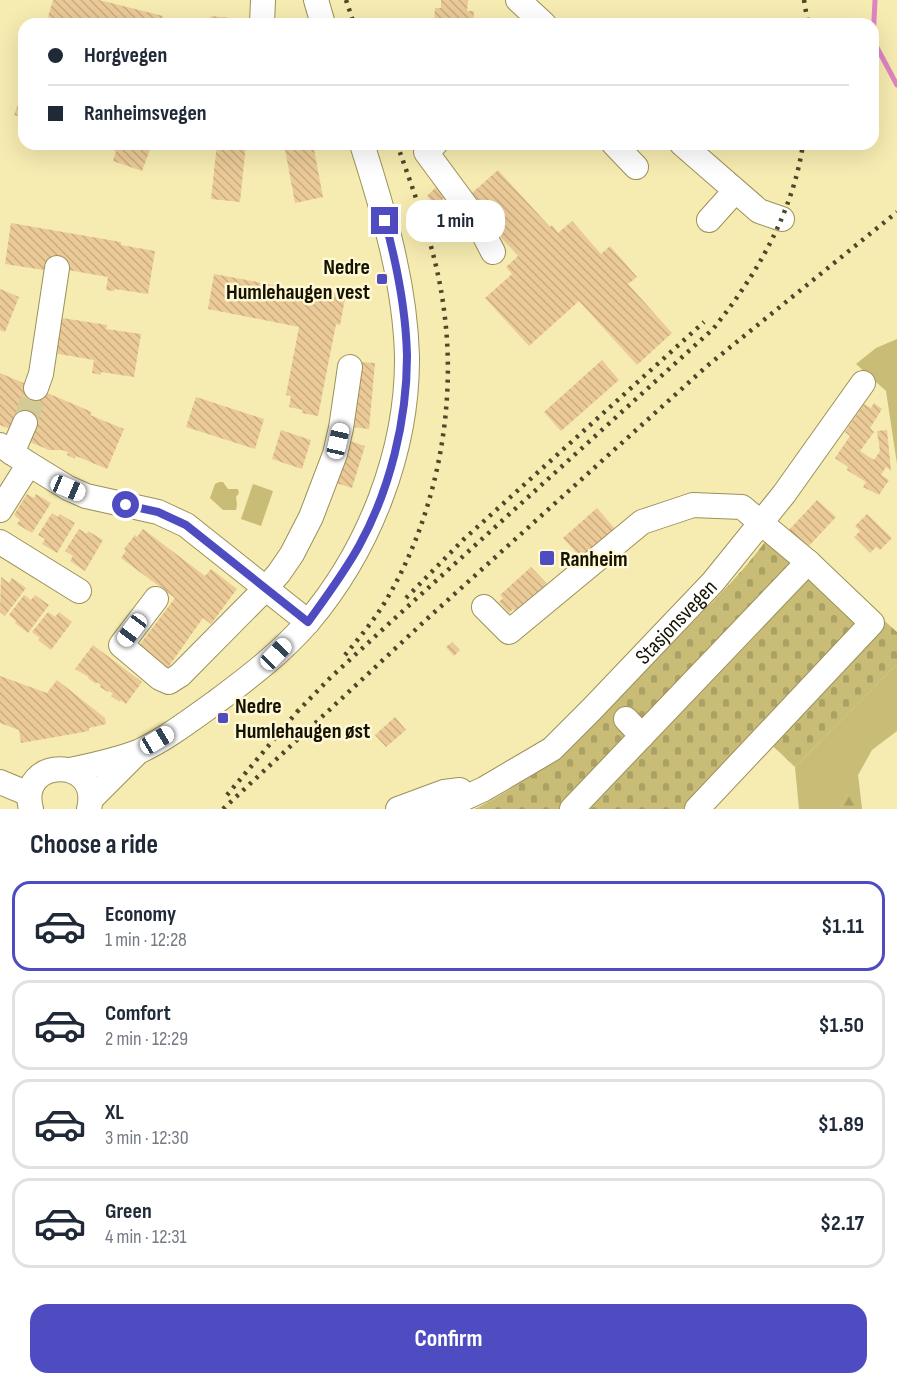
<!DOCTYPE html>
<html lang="en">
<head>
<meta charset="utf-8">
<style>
	:root { --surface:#fff; --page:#f6f6f7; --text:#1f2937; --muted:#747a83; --line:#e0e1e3; --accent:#4f4cc2 }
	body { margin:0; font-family:"Sofia Sans Condensed",sans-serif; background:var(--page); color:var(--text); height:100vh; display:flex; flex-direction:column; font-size:22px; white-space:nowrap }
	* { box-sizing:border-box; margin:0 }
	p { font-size:20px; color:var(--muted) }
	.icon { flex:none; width:33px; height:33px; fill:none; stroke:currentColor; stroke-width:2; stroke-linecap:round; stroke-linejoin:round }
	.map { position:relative; height:809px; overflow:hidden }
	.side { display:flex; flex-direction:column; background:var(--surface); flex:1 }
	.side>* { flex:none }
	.top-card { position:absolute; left:18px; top:18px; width:861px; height:132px; border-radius:18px; box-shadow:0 6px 24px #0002; display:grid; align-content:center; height:132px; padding:0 30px; background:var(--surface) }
	.end { position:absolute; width:27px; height:27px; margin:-14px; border:8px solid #4f4cc2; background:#fff; box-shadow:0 0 0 3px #fff }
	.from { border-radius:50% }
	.bubble { position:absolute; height:42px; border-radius:18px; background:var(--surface); box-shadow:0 6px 24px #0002; font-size:20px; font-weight:700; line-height:42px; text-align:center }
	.car { position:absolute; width:18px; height:36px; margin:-18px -9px; border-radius:8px; box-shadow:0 0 4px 2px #0007; background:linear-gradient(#fff 24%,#345 0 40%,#fff 0 76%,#345 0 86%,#fff 0) }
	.top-card b { display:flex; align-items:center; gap:21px; height:57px; font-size:22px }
	.top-card b+b { border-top:2px solid var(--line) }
	.top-card i { width:15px; height:15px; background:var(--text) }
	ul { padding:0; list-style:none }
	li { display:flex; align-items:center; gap:18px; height:90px; margin:0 12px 9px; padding:0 18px; border:3px solid var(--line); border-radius:18px }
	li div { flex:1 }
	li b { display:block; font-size:22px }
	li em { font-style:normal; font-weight:700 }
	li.active { border-color:var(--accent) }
	li>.icon { width:54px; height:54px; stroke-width:1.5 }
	h2 { padding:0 30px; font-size:27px; line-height:72px }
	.cta { display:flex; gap:12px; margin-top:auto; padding:12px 30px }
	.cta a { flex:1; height:69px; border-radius:18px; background:var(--accent); color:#fff; font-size:24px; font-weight:700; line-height:69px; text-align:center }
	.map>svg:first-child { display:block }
	.green { fill:#c9bc77 }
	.forest { fill:url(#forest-firs) }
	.cemetery { fill:url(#cemetery-stones) }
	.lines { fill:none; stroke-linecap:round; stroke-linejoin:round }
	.stream { stroke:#de84c3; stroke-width:5 }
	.building { fill:url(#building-back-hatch) }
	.minor-tunnel { stroke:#d4ca96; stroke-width:24; stroke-dasharray:24 12; stroke-linecap:butt }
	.minor-casing { stroke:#9c9159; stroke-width:26 }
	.minor { stroke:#fff; stroke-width:24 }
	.rail { stroke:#4d472b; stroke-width:4.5; stroke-dasharray:3 6; stroke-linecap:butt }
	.route { stroke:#4f4cc2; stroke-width:8 }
	.poi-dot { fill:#4f4cc2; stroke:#fef8d5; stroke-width:2 }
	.labels { text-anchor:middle; stroke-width:5; stroke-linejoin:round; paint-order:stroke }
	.poi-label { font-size:22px; font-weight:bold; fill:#161200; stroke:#fef8d5; text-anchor:start }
	.street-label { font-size:22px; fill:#161200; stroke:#fef8d5 }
</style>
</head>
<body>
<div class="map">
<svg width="897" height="809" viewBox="0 0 897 809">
	<defs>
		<pattern id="forest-firs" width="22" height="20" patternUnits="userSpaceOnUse" patternTransform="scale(1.5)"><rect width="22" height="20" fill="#c9bc77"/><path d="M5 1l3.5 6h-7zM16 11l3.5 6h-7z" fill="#aca165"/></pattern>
		<pattern id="cemetery-stones" width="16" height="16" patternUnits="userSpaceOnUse" patternTransform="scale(1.5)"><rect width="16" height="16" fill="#c9bc77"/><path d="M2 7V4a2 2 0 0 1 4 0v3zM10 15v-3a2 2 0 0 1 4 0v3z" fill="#aca165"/></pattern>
		<pattern id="building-back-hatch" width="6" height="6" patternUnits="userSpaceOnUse" patternTransform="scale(1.5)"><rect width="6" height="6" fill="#ebca97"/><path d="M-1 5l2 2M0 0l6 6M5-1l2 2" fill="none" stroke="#c9ac80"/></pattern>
	</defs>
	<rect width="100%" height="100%" fill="#f6ebb0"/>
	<path class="green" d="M897 339V464L886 391 856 364 876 348Z
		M219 482H223L228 489H238L239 493 236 497 237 505 236 510H223L210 498 215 484Z
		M253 484 273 491 261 526 241 519Z
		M897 664V731L872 750 839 809H799L795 767Z"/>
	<path class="forest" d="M858 774 862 809H839Z"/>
	<path class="cemetery" d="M776 525 897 632V664L795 767 773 746 712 809H475C552 771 609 705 670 645 704 610 751 567 776 525Z"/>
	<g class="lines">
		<path class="stream" d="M875 0 873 40 897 85"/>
	</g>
	<path class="building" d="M53 0H99L163 16 160 24H74L48 17Z
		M441 0H468L467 11H474L473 24H434L435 8H441Z
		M211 16 240 19 239 24H210Z
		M24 89V118L14 115Z
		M98 144H152L142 171 113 161 116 151Z
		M217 144H246L240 202 211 199Z
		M284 144H313L323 197 295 203Z
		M498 170 550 227 552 225 558 233 572 221 601 254 610 246 637 277 628 284 672 333 637 365 579 301 529 346 485 298 512 274 506 267 518 256 492 227 498 222 472 193Z
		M436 187 445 197 436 206 427 196Z
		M11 223 121 242V245L155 251 148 294 115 289 114 291 106 290 108 277 51 267 50 271 5 264Z
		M214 274 305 291 306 287 346 294 340 325 336 324 318 416 302 413 303 410 289 407 291 396 286 395 299 327 208 309Z
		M0 289 19 297 5 332 0 330Z
		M56 317 107 325 106 329 141 334 134 377 101 372V375L92 373 94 360 53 353Z
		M602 360 619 380 561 431 544 412Z
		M359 362 375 363 369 429 352 427Z
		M0 373 92 412 90 415 124 429 107 469 76 456 75 459 67 455 68 452 62 450H49L25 440 15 431 0 425Z
		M196 397 264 419 255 449 186 427Z
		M874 403 882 409 870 428 874 432 860 451 874 460 880 451 877 431 887 430 891 471 886 467 881 475 889 480 879 495 863 487 866 482 847 470 848 467 835 458 850 436 845 432 864 404 871 408Z
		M281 430 311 440 302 469 272 459Z
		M350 441 365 446 352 488 336 483Z
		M27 494 34 498 36 494 51 503 32 533 17 524 20 520 14 515Z
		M817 500 836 517 807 548 788 531Z
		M597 508 616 530 583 560 563 538Z
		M52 513 58 517 60 514 75 523 57 553 42 544 45 539 38 535Z
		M867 514 892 538 880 550 876 547 870 553 854 537 860 531 855 526Z
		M79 529 87 534 88 531 103 540 85 571 70 561 73 556 65 551Z
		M143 529 205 576 211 569 237 589 211 624 203 618 164 673 135 651 175 598 121 558 126 551 124 549 135 535 137 537Z
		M531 567 548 585 517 613 513 609 509 613 499 602 503 598 500 595Z
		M1 577 9 583 12 578 26 588 5 616 0 612Z
		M24 595 31 600 35 595 49 605 28 633 15 623 16 621 9 615Z
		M48 612 55 617 59 612 72 622 51 650 38 640 40 638 32 632Z
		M452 642 460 650 454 656 446 647Z
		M93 645 142 682 126 704 120 700V702L111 696 113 694 109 691 108 692 100 687 101 685 97 682 96 684 88 678 89 677 75 669Z
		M0 676 47 693 57 680 105 718 106 724 89 728V731L21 743 19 730 0 723Z
		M395 717 406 730 386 747 375 735Z"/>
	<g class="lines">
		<path class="minor-tunnel" d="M25 423 36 388"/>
		<g class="minor-casing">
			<g id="minor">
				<path d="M316 0 323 24"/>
				<path d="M518 0 544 24"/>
				<path d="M262 24 263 0"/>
				<path d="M435 144 426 152 477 221 493 252"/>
				<path d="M614 144 636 167"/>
				<path d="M682 144 759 211 782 219"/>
				<path d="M709 220 735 191"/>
				<path d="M36 388 41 374 57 268"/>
				<path d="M0 445 29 464"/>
				<path d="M12 453 25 423"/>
				<path d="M0 510 29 464 68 488 86 496 158 512 186 525 308 622"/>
				<path d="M0 542 79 591"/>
				<path d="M156 599 121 645 160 678 169 682 180 675 266 588 279 573 292 554 311 517 335 454 341 428 350 367"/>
				<path d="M484 607 509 632 642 522 693 505 742 507 808 562 872 623 697 809"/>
				<path d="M626 719 642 736"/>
				<path d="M70 770C93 765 118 760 140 751 166 739 192 719 216 702 248 678 281 653 308 622 369 550 408 451 407 356 405 283 384 213 362 144"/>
				<path d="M0 782 29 794"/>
				<path d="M91 799 136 754"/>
				<path d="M31 809C17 757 102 755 89 809"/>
				<path d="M398 809 444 792 460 790"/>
				<path id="s1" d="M441 809 484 789 552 749 592 709 713 582 784 494 863 383"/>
				<path d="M572 809 808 562"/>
			</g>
		</g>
		<use href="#minor" class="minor"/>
		<path class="rail" d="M346 0 354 24
			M804 0 808 24
			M406 598 463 540 704 322
			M345 655C360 637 376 618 388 597 437 513 457 406 444 310 437 253 416 198 397 144
			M297 712 330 678 394 619 713 329C756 276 793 213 803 144
			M227 795 302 706
			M223 809 428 618 707 366 897 212"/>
	</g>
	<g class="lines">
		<path class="route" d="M126 505 158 512 186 525 308 622C326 597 344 573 359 546 390 490 407 420 407 356 406 311 397 265 385 221"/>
	</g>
	<g class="poi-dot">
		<rect x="376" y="273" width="12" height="12" rx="3"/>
		<rect x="539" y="550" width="16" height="16" rx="3"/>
		<rect x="217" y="712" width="12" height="12" rx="3"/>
	</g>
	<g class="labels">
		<g class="poi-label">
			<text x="370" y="274" text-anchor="end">Nedre<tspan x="370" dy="25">Humlehaugen vest</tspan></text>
			<text x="560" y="566">Ranheim</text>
			<text x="235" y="713">Nedre<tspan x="235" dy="25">Humlehaugen øst</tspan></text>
		</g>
		<g class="street-label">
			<text dy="8" stroke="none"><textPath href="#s1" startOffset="304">Stasjonsvegen</textPath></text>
		</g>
	</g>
</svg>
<i class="end from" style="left:126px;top:505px"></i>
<i class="end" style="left:385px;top:221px"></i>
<div class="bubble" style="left:406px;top:200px;width:99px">1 min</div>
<i class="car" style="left:338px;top:441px;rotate:13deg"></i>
<i class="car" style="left:68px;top:488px;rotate:113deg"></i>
<i class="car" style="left:132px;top:630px;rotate:217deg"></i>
<i class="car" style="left:276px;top:654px;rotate:44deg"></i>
<i class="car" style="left:157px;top:740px;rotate:59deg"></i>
<div class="top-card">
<b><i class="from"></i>Horgvegen</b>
<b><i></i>Ranheimsvegen</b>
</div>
</div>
<section class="side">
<h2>Choose a ride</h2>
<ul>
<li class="active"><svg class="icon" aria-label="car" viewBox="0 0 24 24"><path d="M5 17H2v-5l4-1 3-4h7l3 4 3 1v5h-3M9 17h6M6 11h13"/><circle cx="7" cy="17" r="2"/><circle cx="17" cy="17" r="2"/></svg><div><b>Economy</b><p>1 min · 12:28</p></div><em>$1.11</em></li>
<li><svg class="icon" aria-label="car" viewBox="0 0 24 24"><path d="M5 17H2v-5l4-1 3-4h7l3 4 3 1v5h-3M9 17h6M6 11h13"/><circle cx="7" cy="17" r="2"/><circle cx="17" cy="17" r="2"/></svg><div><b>Comfort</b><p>2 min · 12:29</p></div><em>$1.50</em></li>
<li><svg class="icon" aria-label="car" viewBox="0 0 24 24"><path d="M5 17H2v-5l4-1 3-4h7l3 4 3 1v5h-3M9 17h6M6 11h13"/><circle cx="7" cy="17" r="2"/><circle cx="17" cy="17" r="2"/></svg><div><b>XL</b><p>3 min · 12:30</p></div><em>$1.89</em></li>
<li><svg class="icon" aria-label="car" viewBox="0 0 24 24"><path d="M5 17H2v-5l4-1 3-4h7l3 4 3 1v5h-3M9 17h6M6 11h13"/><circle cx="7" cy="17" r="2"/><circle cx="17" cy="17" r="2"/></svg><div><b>Green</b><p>4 min · 12:31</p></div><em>$2.17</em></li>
</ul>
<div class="cta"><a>Confirm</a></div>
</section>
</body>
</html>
